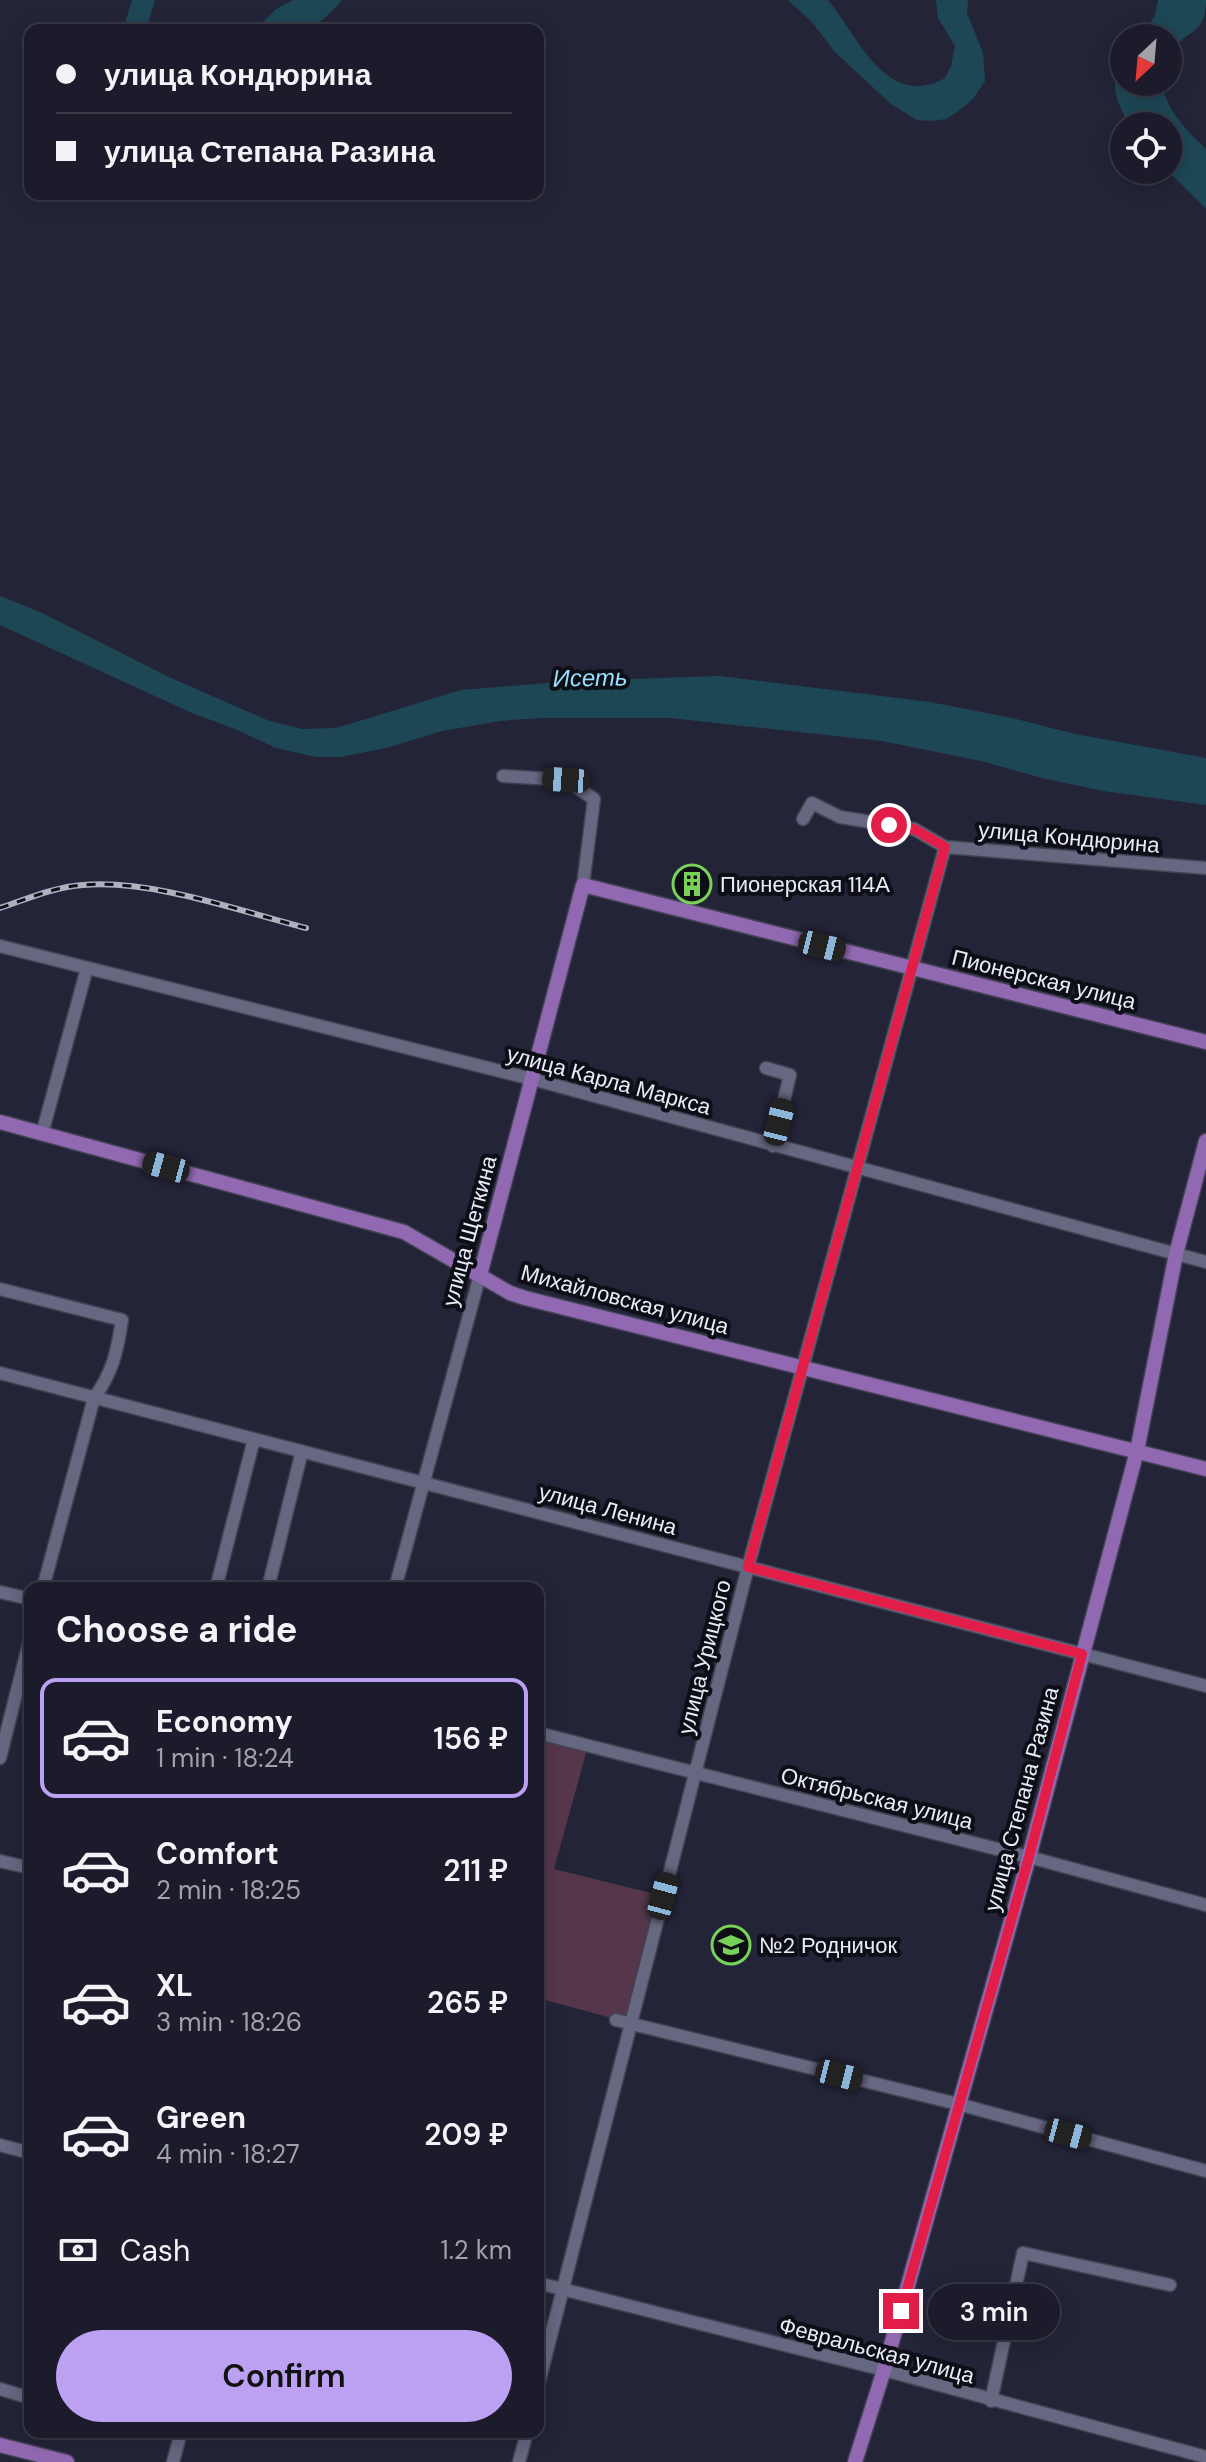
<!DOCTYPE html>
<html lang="en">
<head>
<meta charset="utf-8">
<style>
	:root { --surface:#1b1b2b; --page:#242433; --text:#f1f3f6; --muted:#a0a1a9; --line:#393947; --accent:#bca0f2 }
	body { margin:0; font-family:"DM Sans",sans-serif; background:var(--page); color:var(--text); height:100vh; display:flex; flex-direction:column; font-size:30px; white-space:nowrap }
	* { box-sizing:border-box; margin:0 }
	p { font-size:26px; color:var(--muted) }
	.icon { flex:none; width:44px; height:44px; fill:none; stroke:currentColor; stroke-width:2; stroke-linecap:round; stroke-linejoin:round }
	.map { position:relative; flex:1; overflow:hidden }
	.drawer { position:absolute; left:24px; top:1582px; width:520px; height:856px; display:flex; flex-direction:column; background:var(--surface); border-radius:16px; box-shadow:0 4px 20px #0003,0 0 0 2px var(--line) }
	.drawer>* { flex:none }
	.top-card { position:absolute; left:24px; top:24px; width:520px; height:176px; border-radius:16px; box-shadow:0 4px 20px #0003,0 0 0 2px var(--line); display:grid; align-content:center; height:176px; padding:0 32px; background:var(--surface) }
	.needle { width:52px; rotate:206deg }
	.fabs { position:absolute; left:1110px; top:24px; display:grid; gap:16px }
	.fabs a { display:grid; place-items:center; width:72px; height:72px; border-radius:50%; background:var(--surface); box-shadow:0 4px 20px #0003,0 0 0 2px var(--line); font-size:40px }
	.end { position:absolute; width:36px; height:36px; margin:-18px; border:10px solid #e11d48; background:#fff; box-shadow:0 0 0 4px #fff }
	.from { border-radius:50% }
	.bubble { position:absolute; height:56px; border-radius:28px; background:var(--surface); box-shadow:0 4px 20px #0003,0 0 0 2px var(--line); font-size:26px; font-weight:600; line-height:56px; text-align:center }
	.car { position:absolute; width:24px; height:48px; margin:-24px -12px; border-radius:10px; box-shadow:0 0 6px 2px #0007; background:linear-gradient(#222 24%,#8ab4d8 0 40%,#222 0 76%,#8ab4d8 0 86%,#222 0) }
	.top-card b { display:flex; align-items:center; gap:28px; height:76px; font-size:30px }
	.top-card b+b { border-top:2px solid var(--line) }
	.top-card i { width:20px; height:20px; background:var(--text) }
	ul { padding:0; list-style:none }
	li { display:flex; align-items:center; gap:24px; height:120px; margin:0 16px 12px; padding:0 16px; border:4px solid transparent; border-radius:16px }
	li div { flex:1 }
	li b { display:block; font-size:30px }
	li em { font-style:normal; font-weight:600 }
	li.on { border-color:var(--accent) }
	li>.icon { width:72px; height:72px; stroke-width:1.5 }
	h2 { padding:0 32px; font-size:36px; line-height:96px }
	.pay { display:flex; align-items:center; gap:20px; height:88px; padding:0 32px; font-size:30px }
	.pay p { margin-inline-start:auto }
	.primary-button { display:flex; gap:16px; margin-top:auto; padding:16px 32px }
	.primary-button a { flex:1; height:92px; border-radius:48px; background:var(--accent); color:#111; font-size:32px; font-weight:600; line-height:92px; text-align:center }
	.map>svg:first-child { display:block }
	.green { fill:#55364a }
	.water { fill:#1e4756 }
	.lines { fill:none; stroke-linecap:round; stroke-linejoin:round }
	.minor-casing { stroke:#424253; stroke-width:15 }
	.major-casing { stroke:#424253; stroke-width:17 }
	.minor { stroke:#666780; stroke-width:12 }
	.major { stroke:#9169b2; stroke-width:14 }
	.rail-casing { stroke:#afb0c0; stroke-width:6 }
	.rail { stroke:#0e0e17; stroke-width:3; stroke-dasharray:9; stroke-linecap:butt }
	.route { stroke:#e11d48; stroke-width:10 }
	.labels { text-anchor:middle; stroke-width:8; stroke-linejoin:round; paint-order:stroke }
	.street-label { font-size:22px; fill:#eaebf9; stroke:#0e0e17 }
	.poi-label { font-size:22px; fill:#eaebf9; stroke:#0e0e17; text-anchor:start }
	.water-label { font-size:24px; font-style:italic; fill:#97dffd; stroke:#0e0e17 }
</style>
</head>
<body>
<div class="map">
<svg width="1206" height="2462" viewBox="0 0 1206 2462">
	<rect width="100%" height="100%" fill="#242439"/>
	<path class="green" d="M538 1733 588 1746 554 1869 663 1896 630 2023 538 1998Z"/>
	<path class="water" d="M132 0H155L146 30H123Z
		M293 0H342C311 37 300 30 255 30L276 9Z
		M788 0H828C857 34 886 111 945 78L951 66 955 46 938 18 936 0H968L967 13 983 53 985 81 972 100 957 112 946 119 931 121 917 120 891 104 835 52 812 22Z
		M1158 0H1206C1206 37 1184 30 1168 54V38H1141L1155 15Z
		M1124 55V82H1161C1167 111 1186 130 1206 149V209L1167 170 1168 126H1130C1115 99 1108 84 1124 55Z
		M0 596 40 612 169 677 267 720 302 729 336 728 461 690 571 681 720 676 930 702 1012 718 1075 734 1206 758V805L1103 791 1046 779 981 761 882 741 671 718H538L500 721 442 731 386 748 340 757H316L276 748 235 729 192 713 0 625Z"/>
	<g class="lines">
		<g class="minor-casing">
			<path id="minor" d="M503 776 566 780 594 799 583 885
				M803 819 812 803 840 817 914 829 945 847 1206 868
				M0 946 532 1079 1206 1262
				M766 1068 790 1075 773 1146
				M42 1134 87 968
				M0 1289 122 1320C117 1352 113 1372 94 1398L43 1588
				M0 1373 1206 1686
				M216 1588 254 1439
				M268 1588 302 1451
				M395 1588 480 1275
				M0 1592 30 1599
				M538 1733 1029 1857 1206 1905
				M0 1758 30 1639
				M0 1861 30 1868
				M616 2020 958 2104 1206 2171
				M0 2145 30 2153
				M538 2283 884 2370 1206 2457
				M538 2386 748 1567 945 847
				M0 2389 30 2398
				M991 2401 1023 2253 1170 2285
				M173 2462 181 2432
				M519 2462 527 2432"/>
		</g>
		<g class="major-casing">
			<path id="major" d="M0 1122 404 1232 510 1293 525 1298 1206 1469
				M480 1275 583 885 1206 1042
				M0 2445 67 2462
				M855 2462 884 2370 1029 1857 1137 1451 1176 1254 1206 1141"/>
		</g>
		<use href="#minor" class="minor"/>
		<use href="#major" class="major"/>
		<g class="rail-casing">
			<path id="rail" d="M0 908C27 899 54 887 83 885 151 879 240 911 306 928"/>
		</g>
		<use href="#rail" class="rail"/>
	</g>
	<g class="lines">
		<path class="route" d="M889 825 914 829 945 847 748 1567 1082 1654 1029 1857 901 2311"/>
	</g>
	<defs>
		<g id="building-ring" transform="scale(2)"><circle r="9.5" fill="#0e0e17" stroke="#78d158" stroke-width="1.5"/><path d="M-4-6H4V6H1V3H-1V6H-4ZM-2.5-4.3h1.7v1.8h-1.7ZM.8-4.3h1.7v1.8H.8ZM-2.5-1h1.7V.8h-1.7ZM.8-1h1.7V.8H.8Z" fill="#78d158"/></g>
		<g id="school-ring" transform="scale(2)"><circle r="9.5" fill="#0e0e17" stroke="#78d158" stroke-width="1.5"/><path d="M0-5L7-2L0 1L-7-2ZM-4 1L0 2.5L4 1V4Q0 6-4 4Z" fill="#78d158"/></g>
	</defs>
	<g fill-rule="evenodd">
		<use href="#building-ring" x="692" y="884"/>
		<use href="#school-ring" x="731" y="1945"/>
	</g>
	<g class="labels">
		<g class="street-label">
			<text transform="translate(1069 837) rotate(5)" y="8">улица Кондюрина</text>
			<text transform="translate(1044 979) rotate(14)" y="8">Пионерская улица</text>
			<text transform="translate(609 1080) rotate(15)" y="8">улица Карла Маркса</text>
			<text transform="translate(469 1231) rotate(-75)" y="8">улица Щеткина</text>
			<text transform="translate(625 1299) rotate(15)" y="8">Михайловская улица</text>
			<text transform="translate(608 1509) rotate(15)" y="8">улица Ленина</text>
			<text transform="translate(704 1657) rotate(-76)" y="8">улица Урицкого</text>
			<text transform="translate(877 1798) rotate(14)" y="8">Октябрьская улица</text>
			<text transform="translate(1021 1799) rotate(-75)" y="8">улица Степана Разина</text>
			<text transform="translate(877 2350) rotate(15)" y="8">Февральская улица</text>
		</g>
		<g class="poi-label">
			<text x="720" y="892">Пионерская 114А</text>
			<text x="759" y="1953">№2 Родничок</text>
		</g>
		<g class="water-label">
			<text transform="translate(590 678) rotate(-1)" y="8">Исеть</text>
		</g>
	</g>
</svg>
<div class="fabs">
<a><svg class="needle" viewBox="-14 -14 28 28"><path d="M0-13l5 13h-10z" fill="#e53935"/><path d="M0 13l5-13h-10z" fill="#a0a1a9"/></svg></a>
<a><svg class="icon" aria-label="locate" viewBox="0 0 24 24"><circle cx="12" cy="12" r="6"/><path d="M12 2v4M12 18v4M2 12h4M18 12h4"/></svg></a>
</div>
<i class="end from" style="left:889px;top:825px"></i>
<i class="end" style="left:901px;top:2311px"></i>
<div class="bubble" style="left:928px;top:2284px;width:132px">3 min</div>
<i class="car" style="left:566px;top:780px;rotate:274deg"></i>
<i class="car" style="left:822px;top:946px;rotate:104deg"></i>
<i class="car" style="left:779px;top:1122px;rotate:14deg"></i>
<i class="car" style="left:166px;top:1167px;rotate:285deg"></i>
<i class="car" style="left:663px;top:1896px;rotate:15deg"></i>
<i class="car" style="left:839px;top:2075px;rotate:104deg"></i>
<i class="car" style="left:1068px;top:2134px;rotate:105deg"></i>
<div class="top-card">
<b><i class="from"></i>улица Кондюрина</b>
<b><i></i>улица Степана Разина</b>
</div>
<section class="drawer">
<h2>Choose a ride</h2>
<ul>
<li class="on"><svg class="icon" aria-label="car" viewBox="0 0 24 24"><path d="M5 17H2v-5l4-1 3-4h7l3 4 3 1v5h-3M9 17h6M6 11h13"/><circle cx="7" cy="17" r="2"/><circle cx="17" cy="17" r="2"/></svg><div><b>Economy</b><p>1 min · 18:24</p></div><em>156 ₽</em></li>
<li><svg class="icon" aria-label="car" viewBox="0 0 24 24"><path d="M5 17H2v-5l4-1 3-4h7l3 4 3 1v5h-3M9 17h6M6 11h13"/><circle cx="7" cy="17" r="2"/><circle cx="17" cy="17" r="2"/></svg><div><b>Comfort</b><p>2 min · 18:25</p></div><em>211 ₽</em></li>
<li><svg class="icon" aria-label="car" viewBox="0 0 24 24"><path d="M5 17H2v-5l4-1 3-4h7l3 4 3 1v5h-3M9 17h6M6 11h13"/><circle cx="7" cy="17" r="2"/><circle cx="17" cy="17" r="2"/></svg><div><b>XL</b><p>3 min · 18:26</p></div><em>265 ₽</em></li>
<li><svg class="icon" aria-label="car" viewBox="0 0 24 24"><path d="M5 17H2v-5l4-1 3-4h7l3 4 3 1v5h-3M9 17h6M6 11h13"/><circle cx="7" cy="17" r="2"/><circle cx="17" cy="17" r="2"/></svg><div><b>Green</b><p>4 min · 18:27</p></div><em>209 ₽</em></li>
</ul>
<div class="pay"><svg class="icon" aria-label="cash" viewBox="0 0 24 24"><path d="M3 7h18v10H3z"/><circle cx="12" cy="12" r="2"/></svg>Cash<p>1.2 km</p></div>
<div class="primary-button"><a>Confirm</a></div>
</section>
</div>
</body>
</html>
